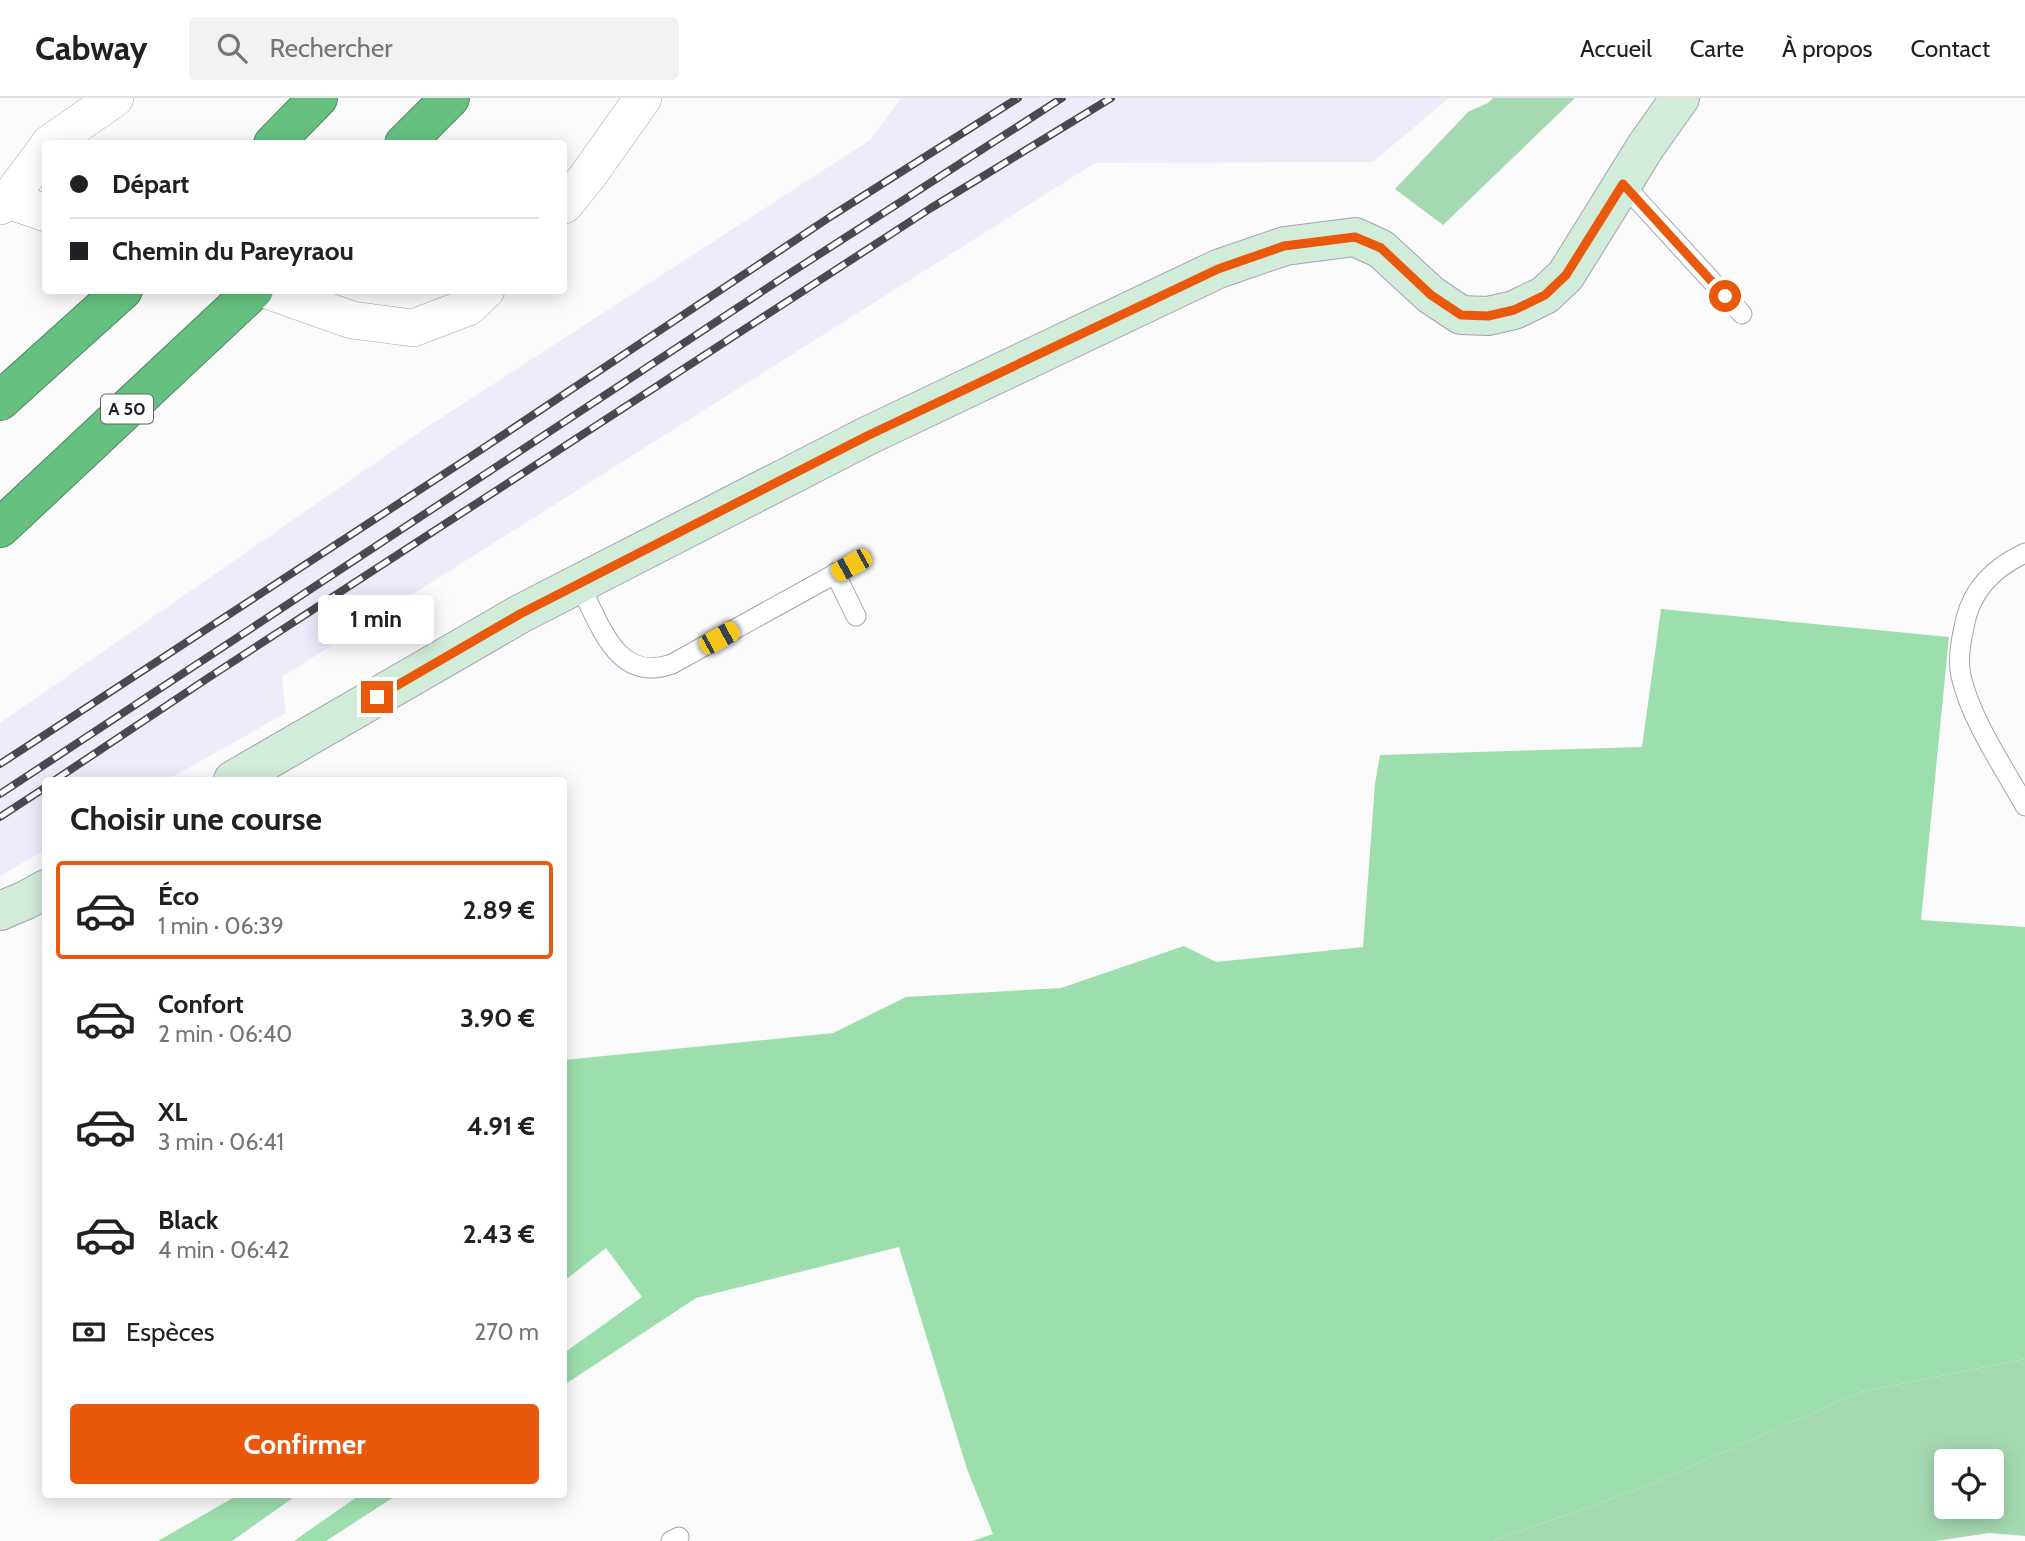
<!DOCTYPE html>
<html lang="fr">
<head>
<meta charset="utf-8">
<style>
	:root { --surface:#fff; --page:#f2f2f2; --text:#202124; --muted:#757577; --line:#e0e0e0; --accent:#ea580c }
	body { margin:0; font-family:Cabin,sans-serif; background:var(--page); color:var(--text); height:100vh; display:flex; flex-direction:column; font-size:26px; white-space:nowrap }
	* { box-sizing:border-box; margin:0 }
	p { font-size:23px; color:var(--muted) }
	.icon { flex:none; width:38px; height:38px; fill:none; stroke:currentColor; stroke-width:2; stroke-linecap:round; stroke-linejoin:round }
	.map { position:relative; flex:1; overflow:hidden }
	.panel { position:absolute; left:42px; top:679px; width:525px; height:721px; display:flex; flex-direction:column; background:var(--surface); border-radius:7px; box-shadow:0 4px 18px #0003 }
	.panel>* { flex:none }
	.top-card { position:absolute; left:42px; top:42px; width:525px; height:154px; border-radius:7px; box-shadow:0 4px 18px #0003; display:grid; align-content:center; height:154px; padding:0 28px; background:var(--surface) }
	.controls { position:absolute; left:1934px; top:1351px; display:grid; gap:14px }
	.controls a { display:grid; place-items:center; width:70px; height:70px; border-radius:7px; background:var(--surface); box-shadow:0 4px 18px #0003; font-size:35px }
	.end { position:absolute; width:32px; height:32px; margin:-16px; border:9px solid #ea580c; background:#fff; box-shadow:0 0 0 4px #fff }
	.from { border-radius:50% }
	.bubble { position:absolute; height:49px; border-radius:7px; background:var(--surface); box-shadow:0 4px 18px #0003; font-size:23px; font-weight:700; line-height:49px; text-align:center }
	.car { position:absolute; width:21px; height:42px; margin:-21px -10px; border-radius:9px; box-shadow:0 0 5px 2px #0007; background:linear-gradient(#f5c518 24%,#345 0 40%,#f5c518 0 76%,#345 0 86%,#f5c518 0) }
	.top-card b { display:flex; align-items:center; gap:24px; height:66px; font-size:26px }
	.top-card b+b { border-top:2px solid var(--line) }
	.top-card i { width:18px; height:18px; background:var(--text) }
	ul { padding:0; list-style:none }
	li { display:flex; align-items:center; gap:21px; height:98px; margin:0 14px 10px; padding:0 14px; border:4px solid transparent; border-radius:7px }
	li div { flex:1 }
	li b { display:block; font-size:26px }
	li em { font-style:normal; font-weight:700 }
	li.current { border-color:var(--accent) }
	li>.icon { width:63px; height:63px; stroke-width:1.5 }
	h2 { padding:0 28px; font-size:32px; line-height:84px }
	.pay { display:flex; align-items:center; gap:18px; height:77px; padding:0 28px; font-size:26px }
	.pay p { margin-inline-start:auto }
	.action { display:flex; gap:14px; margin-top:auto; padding:14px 28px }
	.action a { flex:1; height:80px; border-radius:7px; background:var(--accent); color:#fff; font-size:28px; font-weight:700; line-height:80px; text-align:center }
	header { display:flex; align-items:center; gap:42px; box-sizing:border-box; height:98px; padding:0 35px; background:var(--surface); border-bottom:2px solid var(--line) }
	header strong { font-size:33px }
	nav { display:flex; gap:38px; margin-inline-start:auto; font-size:24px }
	.search { width:490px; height:63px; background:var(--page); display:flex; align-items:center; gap:18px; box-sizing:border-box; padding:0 24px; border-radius:7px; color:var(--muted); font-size:26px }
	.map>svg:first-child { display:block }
	.built { fill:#eeecfb }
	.green { fill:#a5d9b1; fill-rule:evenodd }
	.forest { fill:#9ddead }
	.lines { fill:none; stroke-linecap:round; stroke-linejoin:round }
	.lane-casing { stroke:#a5a0bc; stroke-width:21 }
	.street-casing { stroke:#a5a0bc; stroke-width:38 }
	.secondary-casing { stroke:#a5a0bc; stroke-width:40 }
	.highway-casing { stroke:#4e8861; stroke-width:40 }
	.lane { stroke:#fff; stroke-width:19 }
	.street { stroke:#fff; stroke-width:37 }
	.secondary { stroke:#d1ecd9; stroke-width:38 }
	.highway { stroke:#66c180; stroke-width:38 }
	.rail-casing { stroke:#4a4850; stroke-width:8 }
	.rail { stroke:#fff; stroke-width:5; stroke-dasharray:16; stroke-linecap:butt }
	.route { stroke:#ea580c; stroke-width:9 }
	.labels { text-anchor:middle; stroke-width:6; stroke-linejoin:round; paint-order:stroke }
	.shield { fill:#fff; stroke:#636268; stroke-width:2 }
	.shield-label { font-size:18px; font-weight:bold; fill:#201e28 }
</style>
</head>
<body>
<header>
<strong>Cabway</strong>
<div class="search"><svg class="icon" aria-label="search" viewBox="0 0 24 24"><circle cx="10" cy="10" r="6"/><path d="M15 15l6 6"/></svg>Rechercher</div>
<nav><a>Accueil</a><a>Carte</a><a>À propos</a><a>Contact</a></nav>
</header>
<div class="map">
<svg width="2025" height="1443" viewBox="0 0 2025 1443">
	<rect width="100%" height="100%" fill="#fbfbfb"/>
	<path class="built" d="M901 0H1449L1373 64 1095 65 282 579 286 615 167 682H46L45 752 0 778V625L427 329 870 42Z"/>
	<path class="green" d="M1493 0H1575L1443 127 1395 91 1468 14 1488 5Z
		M2025 1261V1438L1989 1435 1935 1443H1493L1644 1389 1860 1294ZM1946 1363H1992V1409H1946Z"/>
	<path class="forest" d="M1661 511 1949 539 1921 822 2025 829V1261L1860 1294 1644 1389 1493 1443H972L993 1436 967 1371 899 1149 696 1200 564 1287V1255L642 1199 606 1150 564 1183V962L833 935 906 899 1061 890 1184 848 1216 864 1363 849 1375 686 1380 657 1642 649Z
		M361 1396 397 1397 326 1443H294Z
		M238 1397H297L232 1443H158Z"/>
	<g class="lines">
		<g class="lane-casing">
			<path id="lane" d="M1623 86 1742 216
				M2025 455C1997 468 1974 489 1966 520 1962 538 1957 559 1961 578 1971 622 2003 668 2025 708
				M835 475 856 518
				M579 486C600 525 616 586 672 566L851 467
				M671 1443 679 1439"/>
		</g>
		<g class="street-casing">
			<path id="street" d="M49 46 115 0
				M8 102 46 115
				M564 107 587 79 643 0
				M0 108 8 102 46 51
				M267 192 352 222 413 230 468 209 486 192"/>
		</g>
		<g class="secondary-casing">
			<path id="secondary" d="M233 682 520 516 867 338 1218 171 1285 148 1355 139 1381 151 1431 197 1461 217 1488 218 1514 212 1545 197 1566 177 1646 48 1680 0
				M0 813 26 802 46 791"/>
		</g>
		<g class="highway-casing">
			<path id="highway" d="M273 46 318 0
				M404 46 450 0
				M0 303 123 192
				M0 430 254 192"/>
		</g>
		<use href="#lane" class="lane"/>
		<use href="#street" class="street"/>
		<use href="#secondary" class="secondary"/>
		<use href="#highway" class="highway"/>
		<g class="rail-casing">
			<path id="rail" d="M0 666 473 357 833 117 1018 0
				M55 682 211 578 931 110 1111 0
				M0 696 784 179 1062 0
				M0 719 46 689"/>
		</g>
		<use href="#rail" class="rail"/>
	</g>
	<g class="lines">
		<path class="route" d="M377 599 520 516 867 338 1218 171 1284 148 1355 139 1381 150 1431 197 1461 217 1488 218 1514 212 1545 197 1566 177 1623 86 1725 198"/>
	</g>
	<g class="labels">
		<rect class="shield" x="101" y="296.5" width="52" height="29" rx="5"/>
		<g class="shield-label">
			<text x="127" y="317">A 50</text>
		</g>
	</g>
</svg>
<div class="controls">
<a><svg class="icon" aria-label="locate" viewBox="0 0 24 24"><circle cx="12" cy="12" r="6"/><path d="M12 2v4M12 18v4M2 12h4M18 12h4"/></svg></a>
</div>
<i class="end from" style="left:1725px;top:198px"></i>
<i class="end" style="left:377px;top:599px"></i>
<div class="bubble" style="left:318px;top:497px;width:116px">1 min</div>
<i class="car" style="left:851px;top:467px;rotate:241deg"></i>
<i class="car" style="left:719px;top:540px;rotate:61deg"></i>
<div class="top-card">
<b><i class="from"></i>Départ</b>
<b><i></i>Chemin du Pareyraou</b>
</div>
<section class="panel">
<h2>Choisir une course</h2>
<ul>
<li class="current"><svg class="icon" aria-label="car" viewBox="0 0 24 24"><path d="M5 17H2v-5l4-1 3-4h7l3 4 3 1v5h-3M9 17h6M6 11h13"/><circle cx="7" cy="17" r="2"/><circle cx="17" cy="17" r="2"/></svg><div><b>Éco</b><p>1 min · 06:39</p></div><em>2.89 €</em></li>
<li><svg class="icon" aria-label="car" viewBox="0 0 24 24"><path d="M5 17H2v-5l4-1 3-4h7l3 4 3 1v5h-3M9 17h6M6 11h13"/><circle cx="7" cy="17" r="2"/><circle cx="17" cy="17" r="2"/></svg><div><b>Confort</b><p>2 min · 06:40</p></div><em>3.90 €</em></li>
<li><svg class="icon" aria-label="car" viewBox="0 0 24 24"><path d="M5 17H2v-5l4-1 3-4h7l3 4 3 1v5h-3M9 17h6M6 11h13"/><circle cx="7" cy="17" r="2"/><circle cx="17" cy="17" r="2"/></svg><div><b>XL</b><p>3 min · 06:41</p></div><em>4.91 €</em></li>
<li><svg class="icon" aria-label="car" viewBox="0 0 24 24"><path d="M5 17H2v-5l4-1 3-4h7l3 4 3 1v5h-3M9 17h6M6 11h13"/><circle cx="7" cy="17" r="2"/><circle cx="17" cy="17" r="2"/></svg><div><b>Black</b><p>4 min · 06:42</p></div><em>2.43 €</em></li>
</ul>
<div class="pay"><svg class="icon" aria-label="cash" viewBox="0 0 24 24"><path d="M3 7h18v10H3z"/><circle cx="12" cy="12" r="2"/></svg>Espèces<p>270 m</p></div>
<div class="action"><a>Confirmer</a></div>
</section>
</div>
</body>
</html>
